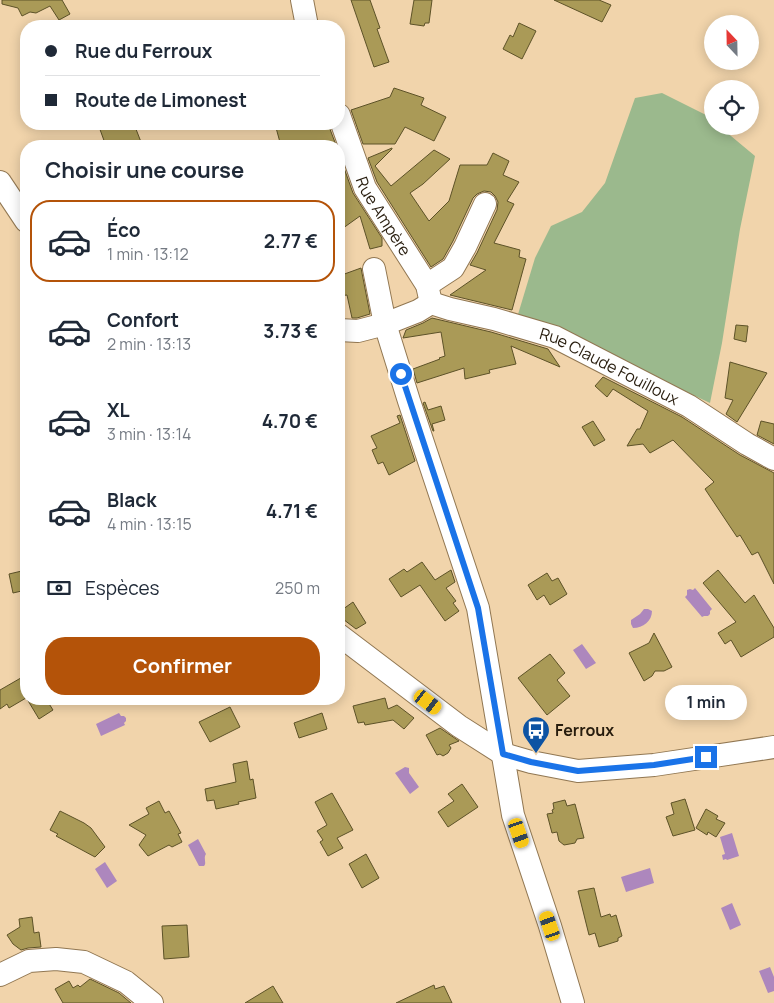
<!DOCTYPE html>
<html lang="fr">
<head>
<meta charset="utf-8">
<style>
	:root { --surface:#fff; --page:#f6f6f7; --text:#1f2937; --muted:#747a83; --line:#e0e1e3; --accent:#b45309 }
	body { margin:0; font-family:Manrope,sans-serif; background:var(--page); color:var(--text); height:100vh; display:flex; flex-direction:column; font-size:19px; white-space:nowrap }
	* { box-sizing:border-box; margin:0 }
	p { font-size:16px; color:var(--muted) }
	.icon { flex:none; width:28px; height:28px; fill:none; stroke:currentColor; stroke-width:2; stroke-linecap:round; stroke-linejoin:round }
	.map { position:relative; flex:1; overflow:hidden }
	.panel { position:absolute; left:20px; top:140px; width:325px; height:565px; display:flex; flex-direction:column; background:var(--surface); border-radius:20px; box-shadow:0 2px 12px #0003 }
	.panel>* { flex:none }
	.hud { position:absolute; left:20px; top:20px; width:325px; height:110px; border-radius:20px; box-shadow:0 2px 12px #0003; display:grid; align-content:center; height:110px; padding:0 25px; background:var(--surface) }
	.needle { width:32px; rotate:338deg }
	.tools { position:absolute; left:704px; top:15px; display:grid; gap:10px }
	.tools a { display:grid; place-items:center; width:55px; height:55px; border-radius:50%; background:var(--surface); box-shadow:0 2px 12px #0003; font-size:25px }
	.end { position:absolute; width:22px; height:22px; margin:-11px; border:6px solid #1a73e8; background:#fff; box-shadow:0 0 0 2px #fff }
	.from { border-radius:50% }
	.bubble { position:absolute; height:35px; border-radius:18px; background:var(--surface); box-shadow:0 2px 12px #0003; font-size:16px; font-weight:700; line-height:35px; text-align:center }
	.car { position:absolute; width:15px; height:30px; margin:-15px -8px; border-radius:6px; box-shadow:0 0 4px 1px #0007; background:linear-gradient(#f5c518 24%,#345 0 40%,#f5c518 0 76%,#345 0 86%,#f5c518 0) }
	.hud b { display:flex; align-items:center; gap:18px; height:48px; font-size:19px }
	.hud b+b { border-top:1px solid var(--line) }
	.hud i { width:12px; height:12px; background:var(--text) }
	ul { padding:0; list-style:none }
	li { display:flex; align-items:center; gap:15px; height:82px; margin:0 10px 8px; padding:0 15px; border:2px solid transparent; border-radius:20px }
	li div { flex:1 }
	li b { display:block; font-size:19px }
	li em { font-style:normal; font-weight:700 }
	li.on { border-color:var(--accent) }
	li>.icon { width:45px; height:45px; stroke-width:1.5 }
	h2 { padding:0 25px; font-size:22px; line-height:60px }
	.pay { display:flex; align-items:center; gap:12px; height:55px; padding:0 25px; font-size:19px }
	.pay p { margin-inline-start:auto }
	.button { display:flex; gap:10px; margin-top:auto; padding:10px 25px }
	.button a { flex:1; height:58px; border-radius:20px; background:var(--accent); color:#fff; font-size:20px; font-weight:700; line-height:58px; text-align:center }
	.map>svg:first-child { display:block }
	.green { fill:#9bb98d }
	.water { fill:#ad87bd }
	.building { fill:#aa9a57; stroke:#5d5228 }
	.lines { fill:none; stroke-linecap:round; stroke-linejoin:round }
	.minor-casing { stroke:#917752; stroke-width:24 }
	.minor { stroke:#fff; stroke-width:22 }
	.route { stroke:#1a73e8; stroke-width:6 }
	.labels { text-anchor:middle; stroke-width:4; stroke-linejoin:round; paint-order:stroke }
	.street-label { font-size:16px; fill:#271c0d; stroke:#f1d4ab }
	.poi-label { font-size:16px; font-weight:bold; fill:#271c0d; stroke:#f1d4ab; text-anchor:start }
</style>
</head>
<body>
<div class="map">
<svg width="774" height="1003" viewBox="0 0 774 1003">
	<rect width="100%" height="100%" fill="#f1d4ab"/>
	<path class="green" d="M662 93 706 115 712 120V126H719L755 156 740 229 722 343 710 403 591 347 516 321 535 258 551 226 582 212 605 183 635 98Z"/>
	<path class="water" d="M695 588 712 609 710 611V614L708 616H704L702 617 685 597 687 595V590L690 589 693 590Z
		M644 609H648L652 611C652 621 643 628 633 628L631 624V620L640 614Z
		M582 644 596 663 586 669 573 650Z
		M119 713 121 716H124L126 718V721L124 723 125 725 101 736 96 724Z
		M405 767 409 768V773L419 787 410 794 395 773Z
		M732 833 739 856 727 860 726 859 723 860 722 855 725 854 720 837Z
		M198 839 206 854C203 858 207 863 204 866H199L188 845Z
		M105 862 117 881 107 888 95 869Z
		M650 868 654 883 626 892 621 877Z
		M732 903 741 925 730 930 721 908Z
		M770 967 774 977V991L768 993 759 971Z"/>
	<path class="building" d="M2 0H62L70 14 59 20 50 6 36 13 30 12 22 16 18 8 2 4Z
		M351 0H370L380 28 377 29 389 62 374 67Z
		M414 0H432L429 23H425L424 26 410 24Z
		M554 0H599L611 5 602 22Z
		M519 23 536 31 522 59 503 49 510 35 513 37Z
		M394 88 424 98 421 105 446 117 434 141 405 127 395 144H363L351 110 390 97Z
		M98 124H134L141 142 129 146H106Z
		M275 124H328L336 145H310L311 146H281Z
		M392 148V149L375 166 391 186 434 150 450 159 423 184 410 193 429 221 449 201 460 165H487L493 153 509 161 503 175 519 182 507 201 514 204 494 243 520 250 519 257 526 259 512 310 450 295 486 270 470 265 477 253 497 210 498 202 495 196 491 192 484 191 477 194 473 198 453 241 443 259 431 267 377 182 368 158Z
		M344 168 353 193 382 238V246L370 249 360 216 339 231V170Z
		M361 268 370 314 357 318H352L347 295 339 296V276Z
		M432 318 491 332 548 349 560 367 511 346 516 364 489 370 490 373 465 379 464 368 417 383 413 369 440 359 439 358 445 356 441 332 403 338 406 330 423 323Z
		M736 325 748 326 746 342 734 339Z
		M730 362 767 373 737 422 726 414 733 400 725 398Z
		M603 377 682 417 740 455 774 473V584L758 552 752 555 740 535 737 537 705 489 714 482 673 440 650 453 643 444 627 446 637 429H640L648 411 613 389 607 397 595 386Z
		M425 402 428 410 441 406 445 420 432 424 434 431H433L423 403Z
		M400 415 415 461 389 475 383 462 378 464 372 450 377 448 371 436 400 423 397 416Z
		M593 421 605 440 594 446 582 427Z
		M761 421 774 424V444L757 435Z
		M422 562 435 580 451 570 455 582 446 588 456 601 453 603 459 611 445 621 420 585 401 597 389 579 404 569 407 572Z
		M26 570V590L13 593 9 574Z
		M718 570 745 603 754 595 774 628V637L741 657 731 640 725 644 718 633 736 622 703 583Z
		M547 573 552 581 558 578 567 594 550 605 544 595 537 600 528 585Z
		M353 602 366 623 356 629 339 616V612Z
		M654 633 672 667 664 671H655L652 676 644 681 629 653 649 643Z
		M550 654 565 673 557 680 570 696 547 715 518 678Z
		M26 675V698L9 708 7 704 0 709V690Z
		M385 698 388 709 397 705 414 718 404 729 393 720 365 725 364 722 358 723 353 706Z
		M27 699H46L53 710 39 719Z
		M230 707 240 727 210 742 199 722Z
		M322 713 327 729 299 738 294 723Z
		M440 728 459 741 449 745 451 748 448 753 443 756 440 754 437 755 426 735Z
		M247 761 250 780 253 779 256 798 238 802 239 804 216 809 214 800 207 801 205 789 236 782 233 764Z
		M462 784 478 807 448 827 438 812 454 801 448 794Z
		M332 793 353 830 337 838 343 848 328 856 320 842 323 840 317 831 327 825 315 802Z
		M685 799 695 830 673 836 666 817 674 814 671 803Z
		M565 800 567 806 575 804 584 838 577 839 575 843 564 845 559 841 557 832 552 833 547 814 553 813 552 810 554 809 553 803Z
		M159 801 165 813 169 811 181 833 178 834 182 842 172 847 169 845 148 856 139 845 146 835 129 825 149 814 146 808Z
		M706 809 718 816 716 819 725 823 716 837 708 832 707 835 696 828Z
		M60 811 84 823 91 828 105 847 95 857 56 836 58 834 50 830Z
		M366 854 379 878 362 888 349 864Z
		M594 888 601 917 610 914 611 917 616 915 622 936 618 938V941L599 947 595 933 589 935 578 891Z
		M32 917 34 933 39 932 41 947 28 948 21 950 13 944 7 935 20 927 19 919Z
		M187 925 189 957 164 959 162 926Z
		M90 979 119 993 131 1003H63L55 989 69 981 73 988 78 985 80 987Z
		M434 985 435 989 444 986 452 1003H396Z
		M273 986 283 1003H245Z"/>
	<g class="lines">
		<g class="minor-casing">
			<g id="minor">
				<path d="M302 0 307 26"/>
				<path id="s1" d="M339 115 365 188 427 285 431 303"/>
				<path d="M0 182 26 221"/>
				<path d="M374 269 385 324 409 401 478 608 513 815 550 926 573 1003"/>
				<path d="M427 285 453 268 465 247 485 204"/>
				<path id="s2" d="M431 303 450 309 494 319 555 337 689 406 747 444 774 459"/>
				<path d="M339 330 358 331 385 324 418 311 431 303"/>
				<path d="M339 635 459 726 503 754 531 762 578 771 654 765 774 747"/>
				<path d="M0 975 29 961 56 959 84 962 126 982 152 1003"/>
			</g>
		</g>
		<use href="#minor" class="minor"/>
	</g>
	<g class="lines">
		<path class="route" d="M401 374 478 608 503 754 531 762 578 771 654 765 706 757"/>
	</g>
	<defs>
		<g id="bus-pin" transform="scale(1.4375)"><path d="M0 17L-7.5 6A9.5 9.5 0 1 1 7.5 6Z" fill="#0d53a3" stroke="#f1d4ab"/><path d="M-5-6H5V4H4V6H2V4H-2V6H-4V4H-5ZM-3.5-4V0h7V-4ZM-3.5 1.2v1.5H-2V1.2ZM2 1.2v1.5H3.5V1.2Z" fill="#fff"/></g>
	</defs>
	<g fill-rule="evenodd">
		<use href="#bus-pin" x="536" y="730"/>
	</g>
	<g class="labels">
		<g class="street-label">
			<text dy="6" stroke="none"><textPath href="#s1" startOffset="111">Rue Ampère</textPath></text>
			<text dy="6" stroke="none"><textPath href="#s2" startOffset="190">Rue Claude Fouilloux</textPath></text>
		</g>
		<g class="poi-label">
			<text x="555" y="736">Ferroux</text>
		</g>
	</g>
</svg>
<div class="tools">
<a><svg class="needle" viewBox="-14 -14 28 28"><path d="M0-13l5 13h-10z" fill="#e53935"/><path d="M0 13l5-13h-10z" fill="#747a83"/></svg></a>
<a><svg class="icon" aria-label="locate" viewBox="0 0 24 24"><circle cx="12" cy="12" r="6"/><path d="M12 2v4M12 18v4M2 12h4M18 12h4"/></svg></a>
</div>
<i class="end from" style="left:401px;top:374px"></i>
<i class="end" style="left:706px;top:757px"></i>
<div class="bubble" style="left:665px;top:685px;width:82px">1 min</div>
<i class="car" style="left:428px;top:702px;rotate:127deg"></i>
<i class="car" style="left:519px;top:833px;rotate:161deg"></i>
<i class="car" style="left:550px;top:926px;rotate:341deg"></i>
<div class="hud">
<b><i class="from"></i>Rue du Ferroux</b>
<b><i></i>Route de Limonest</b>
</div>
<section class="panel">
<h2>Choisir une course</h2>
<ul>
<li class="on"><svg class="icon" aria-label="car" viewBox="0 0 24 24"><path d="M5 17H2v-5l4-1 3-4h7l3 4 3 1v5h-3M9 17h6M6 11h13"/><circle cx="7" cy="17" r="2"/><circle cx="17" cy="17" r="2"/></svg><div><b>Éco</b><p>1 min · 13:12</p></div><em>2.77 €</em></li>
<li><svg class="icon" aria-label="car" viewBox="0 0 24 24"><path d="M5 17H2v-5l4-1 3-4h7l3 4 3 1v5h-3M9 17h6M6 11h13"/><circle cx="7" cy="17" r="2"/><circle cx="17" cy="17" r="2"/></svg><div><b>Confort</b><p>2 min · 13:13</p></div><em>3.73 €</em></li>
<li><svg class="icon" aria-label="car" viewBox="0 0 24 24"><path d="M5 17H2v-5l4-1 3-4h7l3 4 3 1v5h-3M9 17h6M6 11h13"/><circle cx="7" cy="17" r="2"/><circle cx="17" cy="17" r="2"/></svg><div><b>XL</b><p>3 min · 13:14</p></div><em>4.70 €</em></li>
<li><svg class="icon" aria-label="car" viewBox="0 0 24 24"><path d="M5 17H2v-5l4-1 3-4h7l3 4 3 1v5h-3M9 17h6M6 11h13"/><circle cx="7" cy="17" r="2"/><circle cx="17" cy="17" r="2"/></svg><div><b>Black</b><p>4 min · 13:15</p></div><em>4.71 €</em></li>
</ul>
<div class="pay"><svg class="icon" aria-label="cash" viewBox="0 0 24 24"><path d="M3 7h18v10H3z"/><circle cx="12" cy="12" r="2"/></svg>Espèces<p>250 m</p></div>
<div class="button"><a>Confirmer</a></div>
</section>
</div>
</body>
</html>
